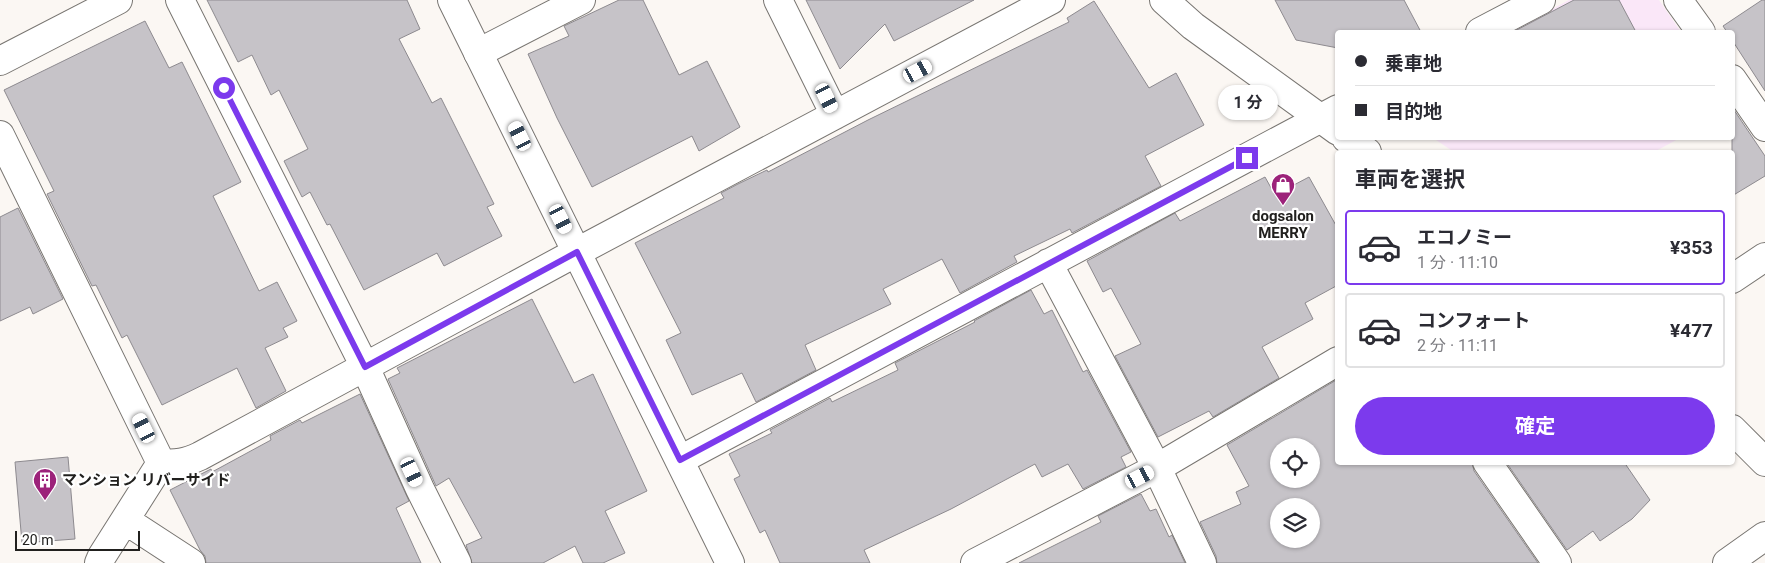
<!DOCTYPE html>
<html lang="ja">
<head>
<meta charset="utf-8">
<style>
	:root { --surface:#fff; --page:#f2f2f3; --text:#2b2b33; --muted:#7c7c81; --line:#e1e1e2; --accent:#7c3aed }
	body { margin:0; font-family:Roboto,"Noto Sans JP",sans-serif; background:var(--page); color:var(--text); height:100vh; display:flex; flex-direction:column; font-size:19px; white-space:nowrap }
	* { box-sizing:border-box; margin:0 }
	p { font-size:16px; color:var(--muted) }
	.icon { flex:none; width:28px; height:28px; fill:none; stroke:currentColor; stroke-width:2; stroke-linecap:round; stroke-linejoin:round }
	.map { position:relative; flex:1; overflow:hidden }
	.details { position:absolute; left:1335px; top:150px; width:400px; height:315px; display:flex; flex-direction:column; background:var(--surface); border-radius:5px; box-shadow:0 1px 4px #0004 }
	.details>* { flex:none }
	.top-card { position:absolute; left:1335px; top:30px; width:400px; height:110px; border-radius:5px; box-shadow:0 1px 4px #0004; display:grid; align-content:center; height:110px; padding:0 20px; background:var(--surface) }
	.buttons { position:absolute; left:1270px; top:438px; display:grid; gap:10px }
	.buttons a { display:grid; place-items:center; width:50px; height:50px; border-radius:50%; background:var(--surface); box-shadow:0 1px 4px #0004; font-size:25px }
	.scale { position:absolute; left:15px; bottom:12px; width:125px; box-sizing:border-box; padding-left:5px; border:2px solid #21201e; border-top:0; font-size:14px; line-height:18px; white-space:nowrap; color:#21201e; -webkit-text-stroke:4px #fff; paint-order:stroke }
	.end { position:absolute; width:22px; height:22px; margin:-11px; border:6px solid #7c3aed; background:#fff; box-shadow:0 0 0 2px #fff }
	.from { border-radius:50% }
	.bubble { position:absolute; height:35px; border-radius:18px; background:var(--surface); box-shadow:0 1px 4px #0004; font-size:16px; font-weight:700; line-height:35px; text-align:center }
	.car { position:absolute; width:15px; height:30px; margin:-15px -8px; border-radius:6px; box-shadow:0 0 4px 1px #0007; background:linear-gradient(#fff 24%,#345 0 40%,#fff 0 76%,#345 0 86%,#fff 0) }
	.top-card b { display:flex; align-items:center; gap:18px; height:48px; font-size:19px }
	.top-card b+b { border-top:1px solid var(--line) }
	.top-card i { width:12px; height:12px; background:var(--text) }
	ul { padding:0; list-style:none }
	li { display:flex; align-items:center; gap:15px; height:75px; margin:0 10px 8px; padding:0 10px; border:2px solid var(--line); border-radius:5px }
	li div { flex:1 }
	li b { display:block; font-size:19px }
	li em { font-style:normal; font-weight:700 }
	li.current { border-color:var(--accent) }
	li>.icon { width:45px; height:45px; stroke-width:1.5 }
	h2 { padding:0 20px; font-size:22px; line-height:60px }
	.cta { display:flex; gap:10px; margin-top:auto; padding:10px 20px }
	.cta a { flex:1; height:58px; border-radius:30px; background:var(--accent); color:#fff; font-size:20px; font-weight:700; line-height:58px; text-align:center }
	.map>svg:first-child { display:block }
	.education { fill:#fae7f8 }
	.building { fill:#c6c3c8; stroke:#8d8a8f; fill-rule:evenodd }
	.lines { fill:none; stroke-linecap:round; stroke-linejoin:round }
	.minor-casing { stroke:#787571; stroke-width:30 }
	.tertiary-casing { stroke:#787571; stroke-width:30 }
	.minor { stroke:#fff; stroke-width:28 }
	.tertiary { stroke:#fff; stroke-width:28 }
	.route { stroke:#7c3aed; stroke-width:6 }
	.labels { text-anchor:middle; stroke-width:4.5; stroke-linejoin:round; paint-order:stroke }
	.poi-label { font-size:15px; font-weight:bold; fill:#21201e; stroke:#fff }
</style>
</head>
<body>
<div class="map">
<svg width="1765" height="563" viewBox="0 0 1765 563">
	<rect width="100%" height="100%" fill="#fbf7f3"/>
	<path class="education" d="M1569 0H1659L1681 32H1509Z
		M1433 138H1680L1654 152H1454Z"/>
	<path class="building" d="M207 0H407L420 29 399 39 432 103 441 98 494 204 487 207 502 236 444 266 437 253 364 290 330 224 327 225 310 192 302 197 284 161 308 149 279 90 271 95 252 55 238 62Z
		M619 0H643L679 75 707 61 740 127 699 151 692 136 592 187 557 118 528 54 569 36 564 26Z
		M806 0H974L894 41 885 24 840 69Z
		M1275 0H1404L1421 32H1338V48L1296 40Z
		M1574 0H1619L1636 32H1513Z
		M1762 0H1765V91L1732 40V32H1727L1723 26Z
		M1094 1 1149 88 1176 73 1204 125 1145 156 1161 186 1072 233 1070 229 1014 256 1017 262 960 293 942 259 883 289 891 304 805 345 816 370 756 402 742 373 692 395 666 340 681 333 635 243 724 198 721 193 738 184 767 170 768 172 868 120 1069 22 1067 18Z
		M145 21 169 68 182 62 241 182 213 196 259 291 277 282 297 321 283 328 288 337 265 348 286 391 256 408 237 368 162 405 127 335 122 338 96 285 92 286 47 194 54 191 4 90Z
		M1732 107 1765 156V176L1732 196Z
		M1265 177 1275 195 1309 177 1338 229V285L1305 303 1313 319 1262 347 1279 378 1213 417 1209 411 1158 437 1115 356 1141 344 1111 288 1103 292 1087 261 1175 213 1180 221Z
		M18 208 63 299 33 314 30 307 0 321V217Z
		M1031 290 1044 314 1052 310 1083 372 1087 370 1131 452 1121 457 1126 467 1083 489 1068 464 1042 477 1035 464 951 509 864 550 870 563H780L765 530 760 533 734 479 740 476 729 454 772 433 770 430 830 398 832 402 898 370 895 363 975 322 974 321Z
		M532 299 574 383 593 374 647 491 605 511 625 553 603 563H583L575 546 543 563H472L466 545 482 538 449 478 436 486 388 379 400 373 397 368Z
		M1338 379V462H1472L1474 471 1538 563H1217L1216 556 1200 522 1241 504 1236 492 1249 486 1227 445ZM1279 446H1311V479H1279ZM1279 506H1311V539H1279Z
		M360 394 409 501 396 508 421 563H206L205 556 200 550 170 490 211 469 212 472 271 440 270 436 300 420 302 423Z
		M68 457 75 539 22 543 15 462Z
		M1506 462H1624L1650 500 1632 519 1600 541 1593 531 1567 550Z
		M1141 494 1150 511 1156 509 1169 537 1172 535 1185 563H1019L1101 522 1098 516Z"/>
	<g class="lines">
		<g class="minor-casing">
			<path id="minor" d="M180 0 365 367 420 489 457 563
				M778 0 835 115
				M1678 0 1701 32
				M1480 32 1541 0
				M478 53 581 0
				M0 61 118 0
				M1732 79 1765 127
				M0 135 161 463C176 465 187 462 200 456L577 252 1051 0
				M1048 263 1157 468 1202 563
				M1732 279 1765 257
				M680 460 1338 109
				M1487 462 1557 563
				M125 520 191 563
				M99 563 102 556 161 463
				M975 563 1157 468 1338 361"/>
		</g>
		<g class="tertiary-casing">
			<path id="tertiary" d="M452 0 730 563
				M1164 0 1193 26 1338 131
				M1346 138 1367 152
				M1732 429 1765 462
				M1727 563 1765 536"/>
		</g>
		<use href="#minor" class="minor"/>
		<use href="#tertiary" class="tertiary"/>
	</g>
	<g class="lines">
		<path class="route" d="M224 88 365 367 577 252 680 460 1247 158"/>
	</g>
	<defs>
		<g id="shop-pin" transform="scale(1.25)"><path d="M0 17L-7.5 6A9.5 9.5 0 1 1 7.5 6Z" fill="#9c227a" stroke="#fff"/><path d="M-5-2.5h2.3a2.7 3.5 0 0 1 5.4 0H5L5.5 6h-11ZM-1.5-2.5h3a1.5 2.3 0 0 0-3 0Z" fill="#fff"/></g>
		<g id="building-pin" transform="scale(1.25)"><path d="M0 17L-7.5 6A9.5 9.5 0 1 1 7.5 6Z" fill="#9c227a" stroke="#fff"/><path d="M-4-6H4V6H1V3H-1V6H-4ZM-2.5-4.3h1.7v1.8h-1.7ZM.8-4.3h1.7v1.8H.8ZM-2.5-1h1.7V.8h-1.7ZM.8-1h1.7V.8H.8Z" fill="#fff"/></g>
	</defs>
	<g fill-rule="evenodd">
		<use href="#shop-pin" x="1283" y="185"/>
		<use href="#building-pin" x="45" y="480"/>
	</g>
	<g class="labels">
		<g class="poi-label">
			<text x="1283" y="221">dogsalon<tspan x="1283" dy="17">MERRY</tspan></text>
			<text x="62" y="485" text-anchor="start">マンション リバーサイド</text>
		</g>
	</g>
</svg>
<div class="buttons">
<a><svg class="icon" aria-label="locate" viewBox="0 0 24 24"><circle cx="12" cy="12" r="6"/><path d="M12 2v4M12 18v4M2 12h4M18 12h4"/></svg></a>
<a><svg class="icon" aria-label="layers" viewBox="0 0 24 24"><path d="M12 4l9 5-9 5-9-5zM3 14l9 5 9-5"/></svg></a>
</div>
<div class="scale">20 m</div>
<i class="end from" style="left:224px;top:88px"></i>
<i class="end" style="left:1247px;top:158px"></i>
<div class="bubble" style="left:1218px;top:85px;width:60px">1 分</div>
<i class="car" style="left:918px;top:71px;rotate:62deg"></i>
<i class="car" style="left:827px;top:98px;rotate:154deg"></i>
<i class="car" style="left:520px;top:136px;rotate:334deg"></i>
<i class="car" style="left:561px;top:219px;rotate:153deg"></i>
<i class="car" style="left:144px;top:428px;rotate:334deg"></i>
<i class="car" style="left:412px;top:472px;rotate:155deg"></i>
<i class="car" style="left:1140px;top:477px;rotate:63deg"></i>
<div class="top-card">
<b><i class="from"></i>乗車地</b>
<b><i></i>目的地</b>
</div>
<section class="details">
<h2>車両を選択</h2>
<ul>
<li class="current"><svg class="icon" aria-label="car" viewBox="0 0 24 24"><path d="M5 17H2v-5l4-1 3-4h7l3 4 3 1v5h-3M9 17h6M6 11h13"/><circle cx="7" cy="17" r="2"/><circle cx="17" cy="17" r="2"/></svg><div><b>エコノミー</b><p>1 分 · 11:10</p></div><em>¥353</em></li>
<li><svg class="icon" aria-label="car" viewBox="0 0 24 24"><path d="M5 17H2v-5l4-1 3-4h7l3 4 3 1v5h-3M9 17h6M6 11h13"/><circle cx="7" cy="17" r="2"/><circle cx="17" cy="17" r="2"/></svg><div><b>コンフォート</b><p>2 分 · 11:11</p></div><em>¥477</em></li>
</ul>
<div class="cta"><a>確定</a></div>
</section>
</div>
</body>
</html>
